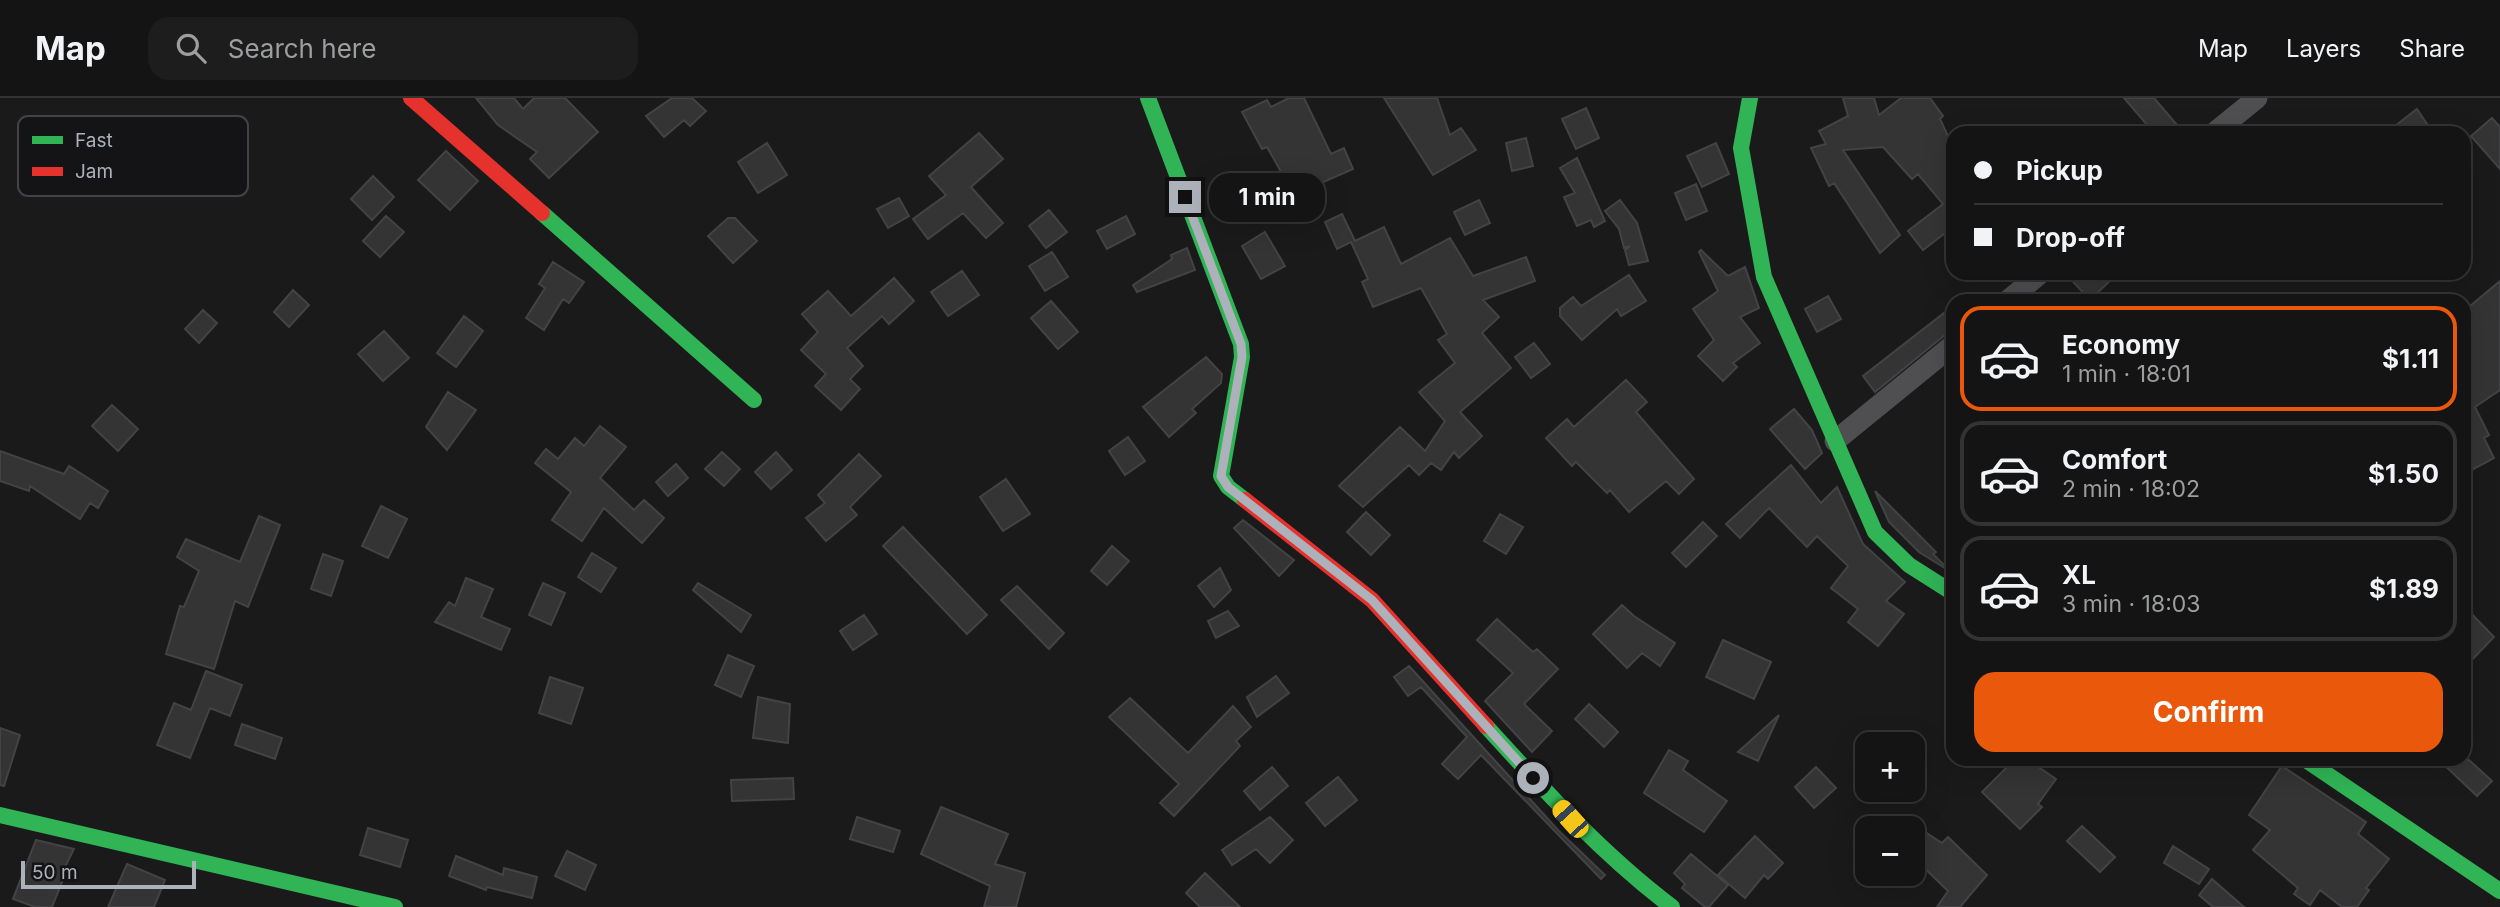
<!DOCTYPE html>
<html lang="en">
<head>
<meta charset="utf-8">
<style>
	:root { --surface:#141414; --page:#1d1d1d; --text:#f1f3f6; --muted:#9d9ea0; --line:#333334; --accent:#ea580c }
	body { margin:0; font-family:Inter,sans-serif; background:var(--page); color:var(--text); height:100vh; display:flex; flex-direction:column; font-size:26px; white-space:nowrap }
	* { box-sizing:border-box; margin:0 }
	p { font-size:23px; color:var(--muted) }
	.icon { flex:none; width:38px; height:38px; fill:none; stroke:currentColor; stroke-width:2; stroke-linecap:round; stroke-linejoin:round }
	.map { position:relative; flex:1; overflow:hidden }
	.panel { position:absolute; left:1946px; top:196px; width:525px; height:472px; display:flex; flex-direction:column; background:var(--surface); border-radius:21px; box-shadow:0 7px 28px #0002,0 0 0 2px var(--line) }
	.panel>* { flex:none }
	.guide { position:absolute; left:1946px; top:28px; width:525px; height:154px; border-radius:21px; box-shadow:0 7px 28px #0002,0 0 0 2px var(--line); display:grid; align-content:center; height:154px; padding:0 28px; background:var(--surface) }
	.fabs { position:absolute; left:1855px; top:634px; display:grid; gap:14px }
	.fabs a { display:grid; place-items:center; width:70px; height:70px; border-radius:14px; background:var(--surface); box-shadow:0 7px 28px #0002,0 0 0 2px var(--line); font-size:35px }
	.scale { position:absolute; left:21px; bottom:18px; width:175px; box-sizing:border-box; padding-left:7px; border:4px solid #adb1b9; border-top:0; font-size:19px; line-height:24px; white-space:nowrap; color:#adb1b9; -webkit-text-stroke:5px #141416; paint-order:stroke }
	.end { position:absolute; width:32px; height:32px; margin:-16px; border:9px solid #adb1b9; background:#111; box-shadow:0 0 0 4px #111 }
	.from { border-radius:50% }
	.bubble { position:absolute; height:49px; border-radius:21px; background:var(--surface); box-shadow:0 7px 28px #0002,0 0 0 2px var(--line); font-size:23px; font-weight:700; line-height:49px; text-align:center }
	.car { position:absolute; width:21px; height:42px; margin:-21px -10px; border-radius:9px; box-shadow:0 0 5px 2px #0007; background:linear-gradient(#f5c518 24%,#345 0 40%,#f5c518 0 76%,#345 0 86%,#f5c518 0) }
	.guide b { display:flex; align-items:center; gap:24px; height:66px; font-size:26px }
	.guide b+b { border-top:2px solid var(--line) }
	.guide i { width:18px; height:18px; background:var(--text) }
	ul { padding:12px 0 0; list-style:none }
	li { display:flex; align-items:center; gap:21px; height:105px; margin:0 14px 10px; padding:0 14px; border:4px solid var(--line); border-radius:21px }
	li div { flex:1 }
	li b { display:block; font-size:26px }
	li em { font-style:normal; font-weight:700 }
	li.on { border-color:var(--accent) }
	li>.icon { width:63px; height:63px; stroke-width:1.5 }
	.cta { display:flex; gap:14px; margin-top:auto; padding:14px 28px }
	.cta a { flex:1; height:80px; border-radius:21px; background:var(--accent); color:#fff; font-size:28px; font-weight:700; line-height:80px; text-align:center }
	header { display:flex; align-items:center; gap:42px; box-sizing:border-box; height:98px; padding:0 35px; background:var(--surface); border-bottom:2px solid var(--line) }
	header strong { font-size:33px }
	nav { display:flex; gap:38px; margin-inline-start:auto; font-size:24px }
	.search { width:490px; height:63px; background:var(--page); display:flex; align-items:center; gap:18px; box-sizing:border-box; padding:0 24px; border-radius:21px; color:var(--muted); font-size:26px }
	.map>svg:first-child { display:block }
	.building { fill:#343435; stroke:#434346; stroke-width:2 }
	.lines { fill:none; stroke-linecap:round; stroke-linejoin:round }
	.street { stroke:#4f4f52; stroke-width:21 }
	.fast { stroke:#30b455; stroke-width:16 }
	.jam { stroke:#e5322d; stroke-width:16 }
	.route { stroke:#adb1b9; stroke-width:9 }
	.key { fill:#141416; stroke:#424347; stroke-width:2 }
	.key-label { font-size:19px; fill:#adb1b9 }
</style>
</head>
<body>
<header>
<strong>Map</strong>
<div class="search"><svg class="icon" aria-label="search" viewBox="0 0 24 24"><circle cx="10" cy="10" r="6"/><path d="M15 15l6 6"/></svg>Search here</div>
<nav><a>Map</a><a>Layers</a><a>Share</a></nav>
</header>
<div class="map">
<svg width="2500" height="809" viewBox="0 0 2500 809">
	<rect width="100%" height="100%" fill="#1a1a1a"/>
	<path class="building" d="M476 0H514L523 11 534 0H565L598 34 549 80 530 61 537 54 498 27Z
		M672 0H692L706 13 690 28 684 22 664 39 646 18Z
		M1289 0H1304L1331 56 1344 50 1353 71 1294 97 1267 49 1262 51 1242 14 1267 2 1271 9Z
		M1384 0H1437L1450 37 1461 30 1476 52 1433 77Z
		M1843 0H1874L1879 17 1901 0H1930L1943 18 1940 21 1953 49V129L1923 152 1908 133 1943 106 1918 76 1912 81 1883 49 1843 52 1900 137 1880 155 1834 85 1829 88 1811 50 1826 46 1819 33 1848 18Z
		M2124 0H2154L2184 35H2154Z
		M1586 10 1599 40 1576 51 1562 21Z
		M2417 11 2433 35H2386Z
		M2492 20 2500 29V71L2471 38Z
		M979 35 1003 61 971 89 1003 125 986 140 963 115 928 141 913 121 946 97 929 78Z
		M1526 40 1533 68 1512 73 1506 45Z
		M767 45 787 77 758 95 738 64Z
		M1716 45 1729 76 1702 89 1687 58Z
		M446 53 478 83 450 112 418 82Z
		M1577 60 1605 123 1594 129 1591 122 1577 128 1564 99 1575 95 1560 70Z
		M373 78 394 99 372 122 351 101Z
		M1696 86 1707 113 1686 122 1675 95Z
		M899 100 909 118 888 130 877 111Z
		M1479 102 1490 125 1465 137 1454 114Z
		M1620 102 1637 125 1648 163 1629 167 1625 152 1630 148 1624 150 1619 131 1605 113Z
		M1049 112 1067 134 1046 150 1029 128Z
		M1342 116 1355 143 1384 129 1401 166 1450 140 1473 178 1526 159 1535 183 1483 202 1499 219 1482 235 1511 270 1460 314 1482 338 1459 360 1454 354 1441 372 1431 365 1419 377 1409 367 1363 409 1339 388 1400 329 1425 353 1445 323 1419 294 1455 265 1438 242 1447 236 1421 190 1373 209 1362 184 1368 181 1351 144 1337 151 1325 124Z
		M386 118 404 134 380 159 363 143Z
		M1126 118 1135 136 1107 151 1097 133Z
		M728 120H735L757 143 733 165 708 138Z
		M1265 134 1285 168 1261 181 1242 148Z
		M1187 150 1195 172 1137 194 1133 187 1172 161 1171 157Z
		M1701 152 1728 178 1745 169 1759 210 1740 219 1760 245 1733 265 1737 269 1723 283 1698 258 1714 242 1693 211 1718 193 1699 154Z
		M1052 154 1068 179 1045 193 1029 168Z
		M553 164 584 184 569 205 563 201 544 232 526 220 545 190 539 186Z
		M962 173 979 197 948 218 931 194Z
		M2065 175H2118L2090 202Z
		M1629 177 1646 203 1621 218 1617 211 1582 242 1560 218V210L1573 199 1581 208Z
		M894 180 914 203 889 226 882 218 847 250 863 268 850 281 860 291 841 312 815 288 826 276 801 252 818 234 802 216 828 193 851 218Z
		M2500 183V292L2475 309 2489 337 2484 340 2494 360 2464 376V213Z
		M293 192 309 207 289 229 274 214Z
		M1828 198 1841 221 1817 234 1805 211Z
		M1051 203 1078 234 1058 251 1031 220Z
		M203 212 217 225 199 245 185 231Z
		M1944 215 1953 227V234L1945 237 1875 294 1863 278Z
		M464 218 483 233 456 269 437 255Z
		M384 233 409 260 383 283 358 256Z
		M1534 245 1550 266 1531 280 1515 259Z
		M1206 259 1222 276 1221 285 1192 311 1196 315 1169 339 1143 309Z
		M1626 282 1647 304 1636 314 1694 381 1679 396 1666 383 1629 414 1610 392 1607 395 1576 364 1572 368 1546 340 1567 321 1574 329Z
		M448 294 476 312 447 352 426 329Z
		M112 307 138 331 118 353 92 328Z
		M1794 311 1812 332 1822 355 1805 371 1770 331Z
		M600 328 626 349 600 380 634 412 644 402 664 420 642 445 604 410 582 443 552 422 571 394 535 365 546 351 558 361 575 340 584 348Z
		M1128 339 1145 363 1125 377 1109 353Z
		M0 353 64 376 69 368 108 393 98 410 90 405 80 421 30 388 29 393 0 383Z
		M722 354 740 371 724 388 705 371Z
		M776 354 792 372 771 391 755 374Z
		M859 356 881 378 850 409 857 417 826 443 806 420 825 405 818 397Z
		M676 366 688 380 668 398 656 384Z
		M1791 367 1821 405 1837 389 1863 446 1905 484 1886 503 1904 516 1878 548 1848 524 1858 511 1831 490 1848 468 1817 438 1807 449 1769 410 1740 440 1726 426Z
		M1006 381 1030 416 1003 433 980 399Z
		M1875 393 1936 454 1933 456 1951 474 1919 454 1889 424Z
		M381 408 407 421 388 460 362 448Z
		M1366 414 1390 437 1371 457 1347 434Z
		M1500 416 1523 429 1506 456 1484 443Z
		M259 418 280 427 248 509 235 503 214 571 166 556 180 508 184 509 199 473 177 459 186 441 240 464Z
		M1243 422 1294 462 1279 478 1234 430Z
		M1703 424 1717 438 1686 469 1672 455Z
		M903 429 987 517 967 536 883 448Z
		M1112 448 1129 463 1107 487 1091 473Z
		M592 455 616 470 601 494 578 479Z
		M323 456 343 463 331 498 311 491Z
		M1220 470 1231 492 1214 509 1198 488Z
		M466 480 493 491 481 519 510 531 501 552 435 524 449 504 455 508Z
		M543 485 565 495 551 527 529 517Z
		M698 485 751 517 741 534 693 492Z
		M1017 488 1064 535 1049 551 1001 502Z
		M1622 507 1634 518 1675 545 1660 568 1642 555 1627 570 1593 536Z
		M2464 508 2494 539 2464 570Z
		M1228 513 1239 528 1216 540 1208 523Z
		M864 517 877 536 853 552 840 533Z
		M1497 521 1533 554 1537 551 1558 571 1524 606 1552 633 1532 654 1485 603 1513 575 1477 542Z
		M1723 542 1771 564 1754 601 1706 579Z
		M728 557 754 568 741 599 715 587Z
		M1409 568 1558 732 1605 777 1601 781 1481 657 1458 681 1442 666 1467 639 1421 589 1408 598 1394 579Z
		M206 573 242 587 230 618 210 610 190 660 157 647 174 605 191 612Z
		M1276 578 1289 595 1257 619 1247 599Z
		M550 579 583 590 571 626 539 615Z
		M758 599 790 606 788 645 753 640Z
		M1130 600 1188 655 1233 608 1251 629 1236 643 1240 648 1174 718 1160 705 1179 686 1109 619Z
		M1589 606 1618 634 1604 649 1575 621Z
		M1779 617 1758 663 1738 654Z
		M242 626 282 640 275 661 235 647Z
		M0 630 20 637 4 688 0 687Z
		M1669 652 1688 663 1683 672 1727 703 1704 734 1644 695Z
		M2014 662H2028L2056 681 2038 706 2042 709 2020 731 1982 694Z
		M2439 662H2469L2492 683 2477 698Z
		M2282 668 2366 724 2358 736 2389 761 2366 790 2369 792 2357 809H2342L2320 792 2310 807 2294 796 2298 790 2253 752 2270 732 2249 717Z
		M1272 669 1288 688 1260 712 1244 693Z
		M1816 669 1836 690 1814 710 1795 689Z
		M1338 679 1357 702 1325 728 1306 705Z
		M793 680 794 701 732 703 731 682Z
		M941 709 1008 736 995 766 1025 775 1016 809H984L990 788 921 756Z
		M857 719 900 733 893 754 850 741Z
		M1270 719 1293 742 1270 765 1256 751 1232 767 1222 752Z
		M1913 726 1942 745 1948 739 1987 777 1960 809H1937L1948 793 1913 759Z
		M2082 728 2115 759 2100 774 2067 743Z
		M368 730 408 742 400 769 360 757Z
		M1755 738 1783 765 1768 781 1764 777 1745 800 1718 777Z
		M36 742 74 751 62 775 65 777 52 809H35L13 801Z
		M2173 748 2209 771 2199 786 2164 765Z
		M567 753 596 767 585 792 555 778Z
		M1691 756 1728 787 1709 809H1705L1682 790 1685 786 1674 775Z
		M456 758 503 777 504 770 537 779 532 800 487 789 486 792 449 778Z
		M127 766 165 782 154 809H108Z
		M1205 775 1240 809H1200L1186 795Z
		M2212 781 2244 809H2213L2199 797Z"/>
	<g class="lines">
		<path class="street" d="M2214 35 2257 0
			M2007 203 2041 175
			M1835 343 1953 247"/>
		<path class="fast" d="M1148 0 1241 246 1242 259 1221 378 1228 389 1245 402
			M1750 0 1741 50 1764 179 1875 434 1909 467 1953 495
			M542 115 754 302
			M1486 628C1545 693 1602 756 1672 809
			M2306 662 2500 793
			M0 717 395 809"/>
		<path class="jam" d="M411 0 542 115
			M1245 402 1372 502 1486 628"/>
	</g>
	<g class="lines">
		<path class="route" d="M1185 99 1241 246 1242 259 1221 378 1228 389 1372 502 1533 680"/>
	</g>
	<rect x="18" y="18" width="230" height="80" rx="10" class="key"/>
	<rect x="32" y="38" width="31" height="8" fill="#30b455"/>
	<rect x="32" y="69" width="31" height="9" fill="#e5322d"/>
	<g class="key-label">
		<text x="75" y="49">Fast</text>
		<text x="75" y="80">Jam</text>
	</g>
</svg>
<div class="fabs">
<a>+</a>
<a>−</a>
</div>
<div class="scale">50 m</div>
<i class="end from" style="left:1533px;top:680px"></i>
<i class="end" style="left:1185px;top:99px"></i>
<div class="bubble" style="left:1209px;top:75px;width:116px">1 min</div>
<i class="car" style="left:1570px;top:721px;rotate:318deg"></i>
<div class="guide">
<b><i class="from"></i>Pickup</b>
<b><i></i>Drop-off</b>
</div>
<section class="panel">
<ul>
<li class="on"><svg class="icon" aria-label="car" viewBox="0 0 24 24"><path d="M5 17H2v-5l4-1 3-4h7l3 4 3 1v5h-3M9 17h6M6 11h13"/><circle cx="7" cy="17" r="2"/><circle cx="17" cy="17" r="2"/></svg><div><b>Economy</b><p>1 min · 18:01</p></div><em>$1.11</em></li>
<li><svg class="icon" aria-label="car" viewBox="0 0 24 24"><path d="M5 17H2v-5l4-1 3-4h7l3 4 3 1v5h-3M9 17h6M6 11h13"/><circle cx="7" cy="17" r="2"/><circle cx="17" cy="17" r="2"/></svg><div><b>Comfort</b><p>2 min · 18:02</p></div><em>$1.50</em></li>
<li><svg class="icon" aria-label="car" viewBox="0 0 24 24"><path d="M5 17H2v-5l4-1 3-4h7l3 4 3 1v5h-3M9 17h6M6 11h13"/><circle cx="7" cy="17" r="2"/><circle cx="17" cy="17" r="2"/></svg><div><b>XL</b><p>3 min · 18:03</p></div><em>$1.89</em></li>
</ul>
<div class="cta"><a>Confirm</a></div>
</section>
</div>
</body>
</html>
